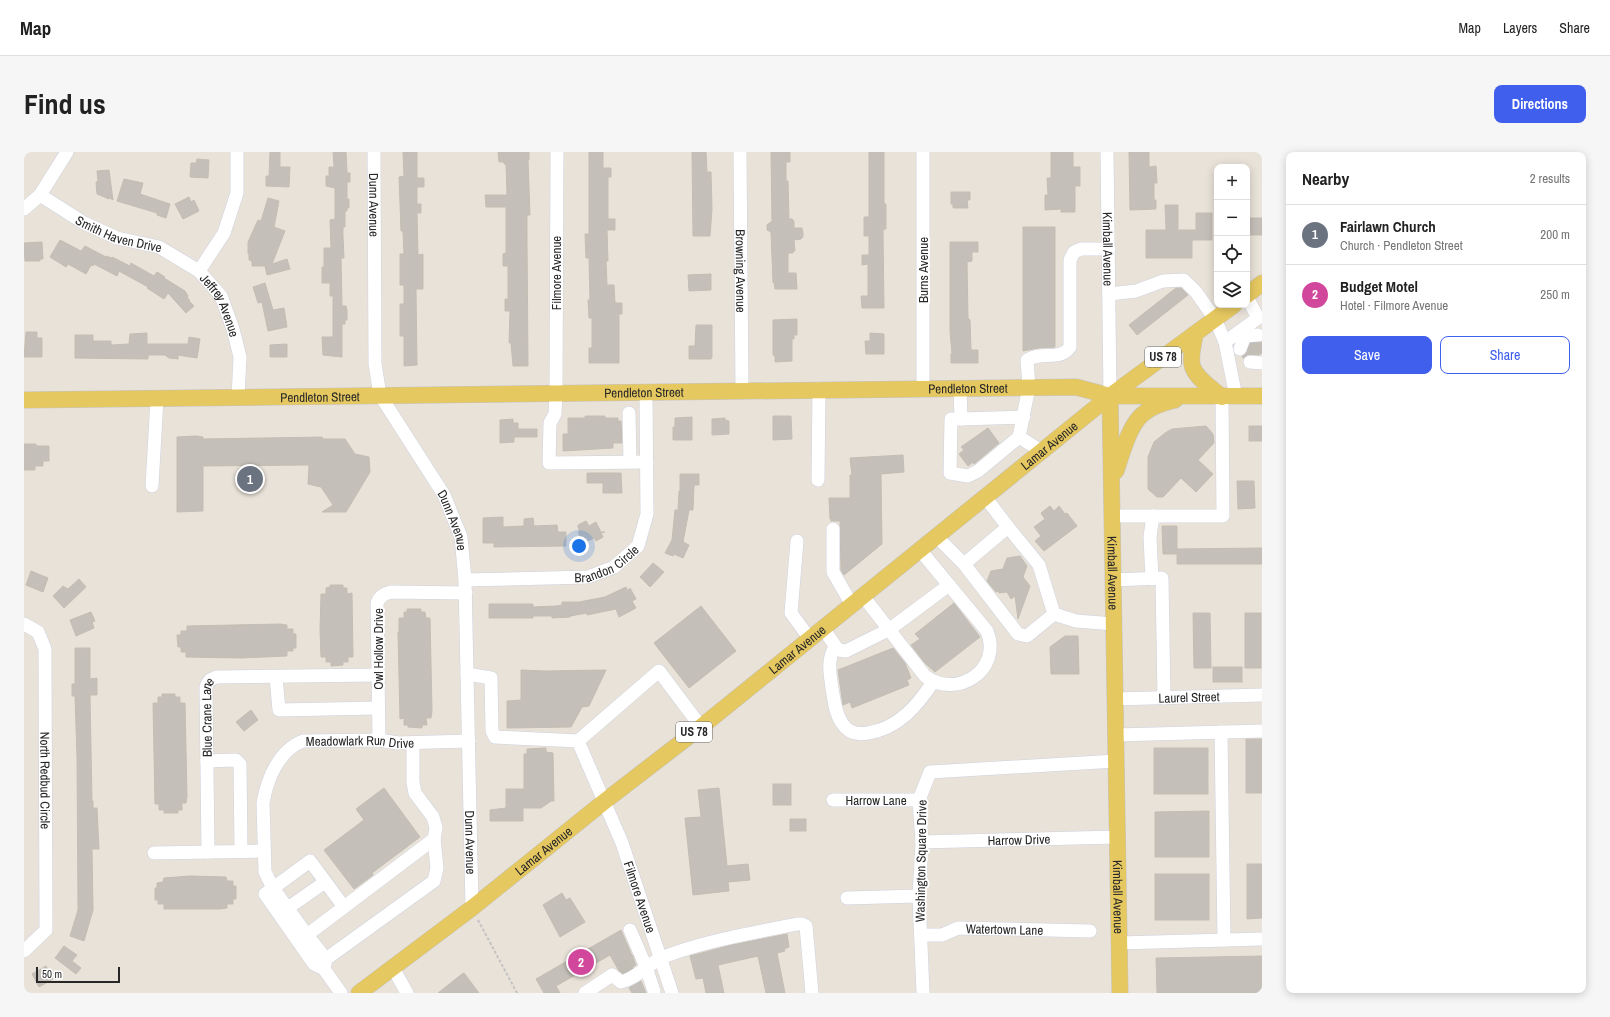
<!DOCTYPE html>
<meta charset="utf-8">
<style>
body{margin:0;font-family:"Archivo Narrow",sans-serif;background:#f6f6f6;color:#222}
.controls{position:absolute;right:12px;top:12px;display:grid;overflow:hidden;border-radius:8px;box-shadow:0 2px 10px #0003}
.controls button{width:36px;height:36px;display:grid;place-items:center;padding:0;border:0;border-bottom:1px solid #e0e0e0;background:#fff;color:#222;font:20px sans-serif}
.scale{position:absolute;left:12px;bottom:10px;width:84px;box-sizing:border-box;padding-left:4px;border:2px solid #272727;border-top:0;font-size:11px;line-height:14px;white-space:nowrap;color:#272727;-webkit-text-stroke:3px #fff;paint-order:stroke}
.you{position:absolute;left:555px;top:394px;width:14px;height:14px;margin:-10px;border:3px solid #fff;border-radius:50%;background:#1a73e8;box-shadow:0 0 0 6px #1a73e833}
.badge{display:grid;place-items:center;width:26px;height:26px;border-radius:50%;background:#415fed;color:#fff;font-size:13px;font-weight:700}
.pin{position:absolute;translate:-50% -50%;border:2px solid #fff;box-shadow:0 1px 4px #0006}
.list{margin:0;padding:0;list-style:none}
h2{display:flex;justify-content:space-between;align-items:center;height:52px;margin:0;padding:0 16px;font-size:17px}
h2 small{font-size:13px;font-weight:400;color:#767676}
.list li{display:grid;grid-template-columns:26px 1fr auto;gap:12px;align-items:center;box-sizing:border-box;height:60px;padding:0 16px;border-top:1px solid #e0e0e0}
.list b{display:block;font-size:15px;white-space:nowrap}
.list p{margin:0;font-size:13px;white-space:nowrap;color:#767676}
.list em{font-size:13px;font-style:normal;color:#767676}
.actions{display:flex;gap:8px;padding:12px 16px}
.actions a{flex:1;padding:9px 0;border:1px solid #415fed;border-radius:8px;text-align:center;font-size:14px;color:#415fed}
.actions .main{background:#415fed;color:#fff}
.icon{flex:none;width:22px;height:22px;fill:none;stroke:currentColor;stroke-width:2;stroke-linecap:round;stroke-linejoin:round}
.map{position:relative;flex:none;width:1238px;height:841px;overflow:hidden;border-radius:8px}
header{display:flex;align-items:center;gap:24px;box-sizing:border-box;height:56px;padding:0 20px;background:#fff;border-bottom:1px solid #e0e0e0}
header strong{font-size:19px}
nav{display:flex;gap:22px;margin-inline-start:auto;font-size:14px}
.intro{display:flex;align-items:center;justify-content:space-between;box-sizing:border-box;height:96px;padding:0 24px}
h1{margin:0;font-size:28px}
.button{padding:10px 18px;border-radius:8px;background:#415fed;color:#fff;font-size:14px;font-weight:700}
main{display:flex;gap:24px;padding:0 24px}
aside{flex:1;background:#fff;border-radius:8px;box-shadow:0 2px 10px #0003}
.map>svg:first-child{display:block}
.building{fill:#c4bfb8;stroke:#c3beb3}
.lines{fill:none;stroke-linecap:round;stroke-linejoin:round}
.minor-tunnel{stroke:#c2bdb5;stroke-width:13;stroke-dasharray:13 6;stroke-linecap:butt}
.minor-casing{stroke:#ced1df;stroke-width:14}
.major-casing{stroke:#c3c3c3;stroke-width:17}
.path{stroke:#c3c3c3;stroke-width:2;stroke-dasharray:3 2;stroke-linecap:butt}
.minor{stroke:#fff;stroke-width:13}
.major{stroke:#e6c860;stroke-width:16}
.labels{text-anchor:middle;dominant-baseline:central;stroke-width:4;stroke-linejoin:round;paint-order:stroke}
.shield{fill:#fff;stroke:#686868;stroke-width:1}
.shield-label{font-size:12px;font-weight:bold;fill:#272727}
.street-label{font-size:13px;fill:#272727;stroke:#fff}
</style>
<header>
<strong>Map</strong>
<nav><a>Map</a><a>Layers</a><a>Share</a></nav>
</header>
<div class="intro"><h1>Find us</h1><a class="button">Directions</a></div>
<main>
<div class="map">
<svg width="1238" height="841" viewBox="0 0 1238 841">
<rect width="100%" height="100%" fill="#e9e2d8"/>
<!-- building -->
<g class="building">
<polygon points="246,0 256,0 256,15 266,15 265,35 242,34 242,24 245,24"/>
<polygon points="309,0 322,0 323,21 326,21 326,30 323,30 323,47 325,47 325,56 323,56 323,59 321,59 321,75 319,75 319,84 320,106 317,106 318,154 322,154 323,158 323,168 321,168 321,172 318,172 318,205 299,203 298,185 309,185 309,144 306,144 306,131 298,131 298,115 300,115 300,96 307,96 306,68 311,67 311,36 302,34 302,24 305,24 305,15 310,15"/>
<polygon points="379,0 393,0 393,26 400,26 400,35 393,35 393,52 397,52 397,61 393,61 394,103 399,102 399,137 392,137 393,213 380,214 380,184 376,184 376,152 380,152 380,133 376,133 376,102 380,102 379,79 377,79 375,25 380,24"/>
<polygon points="474,0 505,0 505,8 504,8 506,63 503,63 503,87 504,214 489,214 487,191 485,191 486,159 481,159 481,147 484,147 484,114 479,114 479,102 482,101 482,55 462,55 461,43 483,43 482,12 480,12 480,10 475,10"/>
<polygon points="565,0 579,0 579,16 587,16 587,25 584,25 584,67 591,67 591,78 583,78 584,109 582,109 583,133 590,133 591,151 598,151 598,162 595,162 595,211 565,211 565,196 568,196 568,166 565,166 564,148 566,148 565,106 562,106 561,82 565,82"/>
<polygon points="668,0 682,0 683,20 687,20 688,57 686,84 669,84"/>
<polygon points="747,0 766,0 766,10 762,10 762,29 764,29 765,67 768,67 770,69 770,76 778,76 779,81 779,85 777,87 770,88 771,99 769,99 769,101 764,101 764,121 772,121 773,137 751,137 750,130 749,131 747,80 743,78 743,73 748,69"/>
<polygon points="845,0 860,0 860,52 862,52 862,77 860,77 859,79 860,156 838,156 837,144 844,144 844,112 838,113 838,103 845,103 845,84 840,84 840,65 845,65"/>
<polygon points="1027,0 1049,0 1049,15 1056,15 1056,34 1051,34 1051,60 1037,60 1037,57 1021,58 1021,43 1024,43 1023,26 1027,26"/>
<polygon points="1105,0 1125,0 1125,15 1132,14 1133,31 1130,31 1130,48 1132,48 1132,57 1106,58"/>
<polygon points="173,7 185,8 184,26 166,25 167,11 172,11"/>
<polygon points="85,18 89,48 86,46 85,47 73,42 72,30 74,29 73,19"/>
<polygon points="100,27 119,31 116,42 146,52 142,66 133,63 133,61 93,49"/>
<polygon points="927,40 946,40 946,48 943,48 944,56 929,56 929,52 927,52"/>
<polygon points="165,45 167,50 170,48 175,59 159,67 151,52"/>
<polygon points="244,46 255,49 250,75 261,79 248,112 263,107 266,117 243,123 241,114 228,114 228,109 225,108 225,102 224,102 224,90 234,68 237,69"/>
<polygon points="1141,53 1154,53 1154,78 1172,78 1172,61 1188,61 1188,88 1168,88 1168,106 1122,106 1122,78 1142,78"/>
<rect x="1223" y="66" width="15" height="17"/>
<polygon points="999,75 1031,75 1031,195 1014,196 999,199"/>
<polygon points="36,88 57,99 61,94 82,105 83,104 87,106 88,105 106,114 107,111 130,124 133,120 141,125 140,126 161,139 164,144 163,145 166,149 165,149 170,154 162,161 144,141 140,147 123,136 124,135 95,119 93,124 70,112 69,114 67,113 62,122 44,112 42,115 26,105"/>
<polygon points="18,90 19,107 16,107 16,109 1,109 0,91"/>
<polygon points="926,90 954,90 954,100 948,100 948,109 943,110 944,166 946,168 947,198 954,198 954,211 927,211 927,202 928,202 926,179"/>
<polygon points="687,122 687,138 665,139 664,123"/>
<polygon points="241,131 249,158 260,156 263,175 244,179 238,150 234,151 229,135"/>
<polygon points="1152,136 1157,136 1164,143 1113,183 1105,173"/>
<polygon points="773,167 773,183 770,183 770,187 768,187 768,209 751,210 751,204 749,203 749,168"/>
<polygon points="672,173 688,173 688,205 687,207 665,207 665,194 671,194"/>
<polygon points="2,180 13,180 13,186 18,186 18,205 0,205"/>
<polygon points="123,181 123,192 164,192 165,185 176,187 173,206 154,203 154,207 145,206 141,203 124,203 124,207 51,206 51,183 69,183 69,189 87,189 87,193 105,192 106,182"/>
<polygon points="846,181 860,182 860,202 842,202 841,189 846,189"/>
<polygon points="1238,190 1238,201 1235,203 1226,202 1219,206 1218,204 1223,200 1227,192"/>
<polygon points="263,192 263,205 246,205 246,193"/>
<polygon points="561,264 581,264 581,266 594,266 594,269 597,269 598,291 589,291 589,296 539,299 539,282 544,282 544,266 561,266"/>
<polygon points="749,264 767,264 768,287 749,288"/>
<polygon points="668,265 668,288 649,288 649,275 651,275 651,266"/>
<polygon points="701,266 701,268 705,269 705,282 688,283 688,267"/>
<polygon points="489,267 489,271 494,271 494,277 513,277 513,285 490,285 490,290 476,291 476,268"/>
<polygon points="1182,274 1189,282 1190,291 1174,308 1189,322 1172,340 1157,326 1139,345 1133,345 1124,337 1124,305 1130,290 1141,281 1148,277"/>
<rect x="1225" y="274" width="13" height="15"/>
<polygon points="964,276 975,291 950,312 949,310 944,314 935,302 940,298 937,295"/>
<polygon points="172,284 179,285 179,287 298,285 299,287 321,287 331,302 345,305 346,320 322,360 298,360 309,353 297,335 284,332 285,313 179,314 179,359 153,360 153,285"/>
<polygon points="0,292 12,292 12,294 25,294 25,309 19,309 19,314 11,314 11,318 0,318"/>
<polygon points="879,303 880,320 857,322 858,392 820,423 817,418 816,369 807,369 807,367 806,367 805,346 826,346 826,323 828,323 826,306"/>
<polygon points="563,321 597,321 598,341 579,341 579,331 563,331"/>
<polygon points="656,322 675,322 675,333 670,333 669,358 665,358 659,390 665,393 659,406 650,402 649,404 641,401 648,388 651,358 654,358 655,339 656,339"/>
<polygon points="1213,329 1230,329 1231,356 1214,357"/>
<polygon points="1026,354 1030,359 1035,354 1041,362 1043,361 1053,374 1020,399 1011,389 1017,384 1010,375 1021,367 1017,361"/>
<polygon points="479,365 479,375 500,374 500,367 509,366 510,374 533,373 534,380 542,380 542,394 470,395 470,391 459,391 459,366"/>
<polygon points="562,369 565,374 572,370 577,380 581,380 577,381 579,385 572,389 570,386 559,391 554,380 556,380 554,375 554,373"/>
<polygon points="1138,374 1153,374 1153,397 1238,396 1238,412 1153,412 1153,402 1139,402"/>
<polygon points="996,404 1003,414 999,425 1006,434 994,467 991,444 987,447 983,440 975,441 975,439 972,440 963,429 967,419 979,417 983,406"/>
<polygon points="629,411 640,420 626,435 616,425"/>
<polygon points="7,419 24,426 19,440 2,433"/>
<polygon points="55,427 62,435 40,456 29,444 39,434 44,437"/>
<polygon points="306,433 319,433 319,436 323,436 323,442 328,441 329,505 324,505 324,510 319,510 319,513 307,514 307,510 302,510 302,505 297,505 296,478 297,442 302,442 302,436 306,435"/>
<polygon points="602,435 604,439 606,436 612,447 608,449 612,456 595,465 592,457 563,463 563,461 546,464 546,465 528,466 528,464 509,464 509,466 465,466 465,452 509,452 509,455 532,454 538,453 538,450 555,450 581,445"/>
<polygon points="930,451 956,485 911,520 901,511 887,493 896,487 891,482"/>
<polygon points="677,454 712,499 665,536 630,491"/>
<polygon points="383,457 397,457 397,460 401,460 402,466 406,466 408,559 407,566 402,566 403,573 398,573 398,576 384,575 384,573 380,573 380,566 376,567 374,480 375,480 375,466 380,466 380,460 383,460"/>
<polygon points="67,460 71,469 68,470 70,476 52,484 46,468"/>
<polygon points="1169,461 1186,461 1187,516 1170,516"/>
<rect x="1221" y="461" width="16" height="55"/>
<polygon points="256,472 263,473 263,477 269,477 269,482 272,482 272,496 269,496 269,499 263,499 263,504 217,506 162,505 162,500 157,500 157,495 154,495 153,483 157,483 157,479 163,479 163,474"/>
<polygon points="1041,484 1054,484 1055,522 1027,522 1026,495"/>
<polygon points="51,496 66,496 66,527 73,526 73,543 66,543 68,649 69,649 69,656 73,656 75,697 68,697 69,758 60,789 46,784 54,758 53,605 51,544 48,544 48,532 51,532"/>
<polygon points="869,496 881,511 887,526 883,528 885,533 828,556 826,550 819,553 814,518"/>
<rect x="1189" y="515" width="29" height="15"/>
<polygon points="497,518 521,519 582,518 565,554 558,555 547,575 483,576 483,549 497,548"/>
<polygon points="138,542 151,542 151,545 156,545 156,551 161,551 163,644 162,651 158,651 158,658 154,658 154,661 140,661 140,658 135,658 135,652 131,652 129,551 134,551 134,545 138,545"/>
<polygon points="227,558 234,568 220,579 212,570"/>
<rect x="1222" y="587" width="16" height="54"/>
<polygon points="522,596 522,600 529,601 530,649 527,649 517,656 499,656 499,669 466,669 466,658 482,656 482,637 500,637 500,602 503,602 503,597"/>
<rect x="1130" y="596" width="54" height="46"/>
<rect x="749" y="632" width="18" height="21"/>
<polygon points="360,636 396,685 348,721 349,723 330,737 300,698 340,668 332,657"/>
<polygon points="695,636 703,714 724,712 726,728 704,730 705,739 669,743 661,666 677,665 674,638"/>
<polygon points="1185,659 1185,705 1131,705 1131,660"/>
<rect x="766" y="667" width="16" height="12"/>
<polygon points="1223,712 1238,712 1238,766 1223,767"/>
<rect x="1131" y="722" width="54" height="46"/>
<polygon points="166,724 202,725 203,729 209,729 209,734 212,734 212,747 209,747 209,752 203,752 203,756 196,757 140,757 140,752 134,752 134,748 131,748 131,736 133,736 133,731 139,730 140,726"/>
<polygon points="538,741 542,748 546,746 561,770 536,785 519,753"/>
<polygon points="597,778 612,813 599,821 595,819 586,803 532,834 536,841 520,841 512,827"/>
<polygon points="763,782 765,795 760,797 761,799 753,801 761,841 742,841 734,804 694,813 700,841 682,841 679,826 672,827 666,804 708,793"/>
<polygon points="40,794 53,803 48,809 57,816 52,822 31,806"/>
<polygon points="1238,804 1238,841 1133,841 1132,806"/>
<polygon points="22,814 29,827 15,835 8,822"/>
<polygon points="440,821 455,841 414,841 438,822"/>
<polygon points="617,829 622,841 608,841 605,836"/>
</g>
<g class="lines">
<!-- minor-tunnel -->
<g class="minor-tunnel">
<polyline points="1225,190 1234,204"/>
<polyline points="596,819 614,807"/>
</g>
<defs>
<g id="minor">
<path id="s1" d="M350 0 351 212 356 243 420 343 437 385 441 428 448 756"/>
<polyline points="533,0 532,242 531,262 526,271 525,311 623,310"/>
<path id="s2" d="M716 0 718 238"/>
<polyline points="899,0 899,236"/>
<path id="s3" d="M1083 0 1086 244"/>
<path id="s4" d="M16 43 60 71 93 86 135 95 175 119 197 144 209 177 216 205 214 246"/>
<polyline points="0,57 16,43 43,0"/>
<polyline points="175,119 200,81 213,41 213,0"/>
<polyline points="1085,142 1112,139 1139,129 1160,128 1172,140 1191,167 1201,190 1234,166 1223,145"/>
<polyline points="1221,184 1234,183"/>
<polyline points="1201,190 1212,245"/>
<polyline points="1216,197 1221,184"/>
<polyline points="1226,210 1238,211"/>
<polyline points="936,236 937,267 1000,265"/>
<polyline points="605,261 606,310"/>
<path d="M937 267H927L926 321 944 324 954 319 995 285 1005 235 1003 208C1017 198 1036 210 1046 195V108L1050 100 1057 97H1085"/>
<polyline points="995,285 1017,299"/>
<polyline points="794,328 795,237"/>
<polyline points="128,334 133,247"/>
<polyline points="1088,364 1199,364 1198,245"/>
<polyline points="809,377 809,420 828,453"/>
<polyline points="912,384 940,412 984,375 961,345"/>
<polyline points="773,389 767,461 786,487"/>
<polyline points="940,412 994,482 1003,484 1030,462 1015,413 984,375"/>
<polyline points="1128,427 1126,385 1129,364"/>
<path id="s5" d="M441 428 564 425 590 415 614 394 623 362 622 240"/>
<polyline points="1089,428 1138,426 1140,546"/>
<path d="M839 444 901 524C932 548 979 518 963 479L896 398"/>
<polyline points="1030,462 1052,469 1090,472"/>
<path id="s6" d="M0 472 14 480 21 497 22 778 0 799"/>
<polyline points="799,476 814,498 822,499 866,477 925,433"/>
<path d="M811 495C803 507 806 522 808 536 810 548 811 561 818 571 824 581 833 583 844 581 875 576 893 554 909 530"/>
<path id="s7" d="M443 522 467 526 468 579 471 585 554 589 598 691 648 841"/>
<polyline points="252,525 255,558 354,556"/>
<path id="s8" d="M1091 547 1238 543"/>
<polyline points="1197,580 1200,788"/>
<polyline points="1092,583 1238,579"/>
<path d="M355 588 353 451C356 444 360 442 367 440L442 441"/>
<polyline points="554,589 635,519 677,575"/>
<polyline points="183,609 212,608 216,612 217,699"/>
<path id="s9" d="M809 648H895"/>
<path id="s10" d="M898 690 1093 685"/>
<path id="s11" d="M184 700 182 535C184 529 186 527 193 525L354 523"/>
<polyline points="130,701 240,699"/>
<polyline points="823,746 895,744"/>
<polyline points="264,756 301,730"/>
<polyline points="606,778 622,815 630,839"/>
<path id="s12" d="M283 783 249 736 241 720 239 651C243 627 255 598 279 589L355 588 374 591 445 589"/>
<path id="s13" d="M897 783H918L934 776 1066 779"/>
<polyline points="1095,791 1238,787"/>
<polyline points="302,807 410,729 413,716 410,687"/>
<polyline points="369,816 383,841"/>
<polyline points="300,817 290,812 241,742 286,709 320,755"/>
<polyline points="317,841 300,817 302,807 283,783 410,687 412,676 409,665 391,641 389,630 389,591"/>
<path d="M561 841 588 823 597 830C614 826 625 810 642 804 684 788 729 781 773 772H778L782 774 788 841"/>
<polyline points="899,841 895,744 898,690 895,648 906,620 1092,609"/>
</g>
<g id="major">
<polyline points="1223,143 1238,131"/>
<path d="M1171 182C1170 192 1165 206 1169 216 1174 228 1189 237 1198 245"/>
<path id="s14" d="M1086 244 1096 841"/>
<path id="s15" d="M0 248C351 245 701 238 1052 235L1086 244H1238"/>
<path d="M1092 319C1098 302 1105 273 1119 262 1128 254 1140 251 1151 248"/>
<path id="s16" d="M335 841 448 756 581 649 677 575 1086 244 1210 153"/>
</g>
</defs>
<!-- minor casing -->
<use href="#minor" class="minor-casing"/>
<!-- major casing -->
<use href="#major" class="major-casing"/>
<!-- path -->
<polyline class="path" points="454,768 493,841"/>
<!-- minor -->
<use href="#minor" class="minor"/>
<!-- major -->
<use href="#major" class="major"/>
</g>
<g class="labels">
<!-- shield labels -->
<g class="shield">
<rect x="1121" y="195" width="36" height="20" rx="3"/>
<rect x="652" y="570" width="36" height="20" rx="3"/>
</g>
<g class="shield-label">
<text x="1139" y="205">US 78</text>
<text x="670" y="580">US 78</text>
</g>
<!-- street labels -->
<g class="street-label">
<text stroke="none"><textPath href="#s1" startOffset="53">Dunn Avenue</textPath></text>
<text stroke="none"><textPath href="#s4" startOffset="89">Smith Haven Drive</textPath></text>
<text stroke="none"><textPath href="#s3" startOffset="97">Kimball Avenue</textPath></text>
<text transform="translate(899 118) rotate(-90)">Burns Avenue</text>
<text stroke="none"><textPath href="#s2" startOffset="119">Browning Avenue</textPath></text>
<text transform="translate(532 121) rotate(-90)">Filmore Avenue</text>
<text stroke="none"><textPath href="#s4" startOffset="219">Jeffrey Avenue</textPath></text>
<text stroke="none"><textPath href="#s15" startOffset="944">Pendleton Street</textPath></text>
<text stroke="none"><textPath href="#s15" startOffset="620">Pendleton Street</textPath></text>
<text stroke="none"><textPath href="#s15" startOffset="296">Pendleton Street</textPath></text>
<text stroke="none"><textPath href="#s16" startOffset="881">Lamar Avenue</textPath></text>
<text stroke="none"><textPath href="#s1" startOffset="389">Dunn Avenue</textPath></text>
<text stroke="none"><textPath href="#s5" startOffset="145">Brandon Circle</textPath></text>
<text stroke="none"><textPath href="#s14" startOffset="177">Kimball Avenue</textPath></text>
<text transform="translate(354 497) rotate(-90)">Owl Hollow Drive</text>
<text stroke="none"><textPath href="#s16" startOffset="557">Lamar Avenue</textPath></text>
<text stroke="none"><textPath href="#s8" startOffset="74">Laurel Street</textPath></text>
<text stroke="none"><textPath href="#s11" startOffset="135">Blue Crane Lane</textPath></text>
<text stroke="none"><textPath href="#s12" startOffset="279">Meadowlark Run Drive</textPath></text>
<text stroke="none"><textPath href="#s6" startOffset="166">North Redbud Circle</textPath></text>
<text stroke="none"><textPath href="#s9" startOffset="43">Harrow Lane</textPath></text>
<text stroke="none"><textPath href="#s10" startOffset="97">Harrow Drive</textPath></text>
<text stroke="none"><textPath href="#s1" startOffset="713">Dunn Avenue</textPath></text>
<text stroke="none"><textPath href="#s16" startOffset="233">Lamar Avenue</textPath></text>
<text transform="translate(897 709) rotate(-89)">Washington Square Drive</text>
<text stroke="none"><textPath href="#s7" startOffset="335">Filmore Avenue</textPath></text>
<text stroke="none"><textPath href="#s14" startOffset="501">Kimball Avenue</textPath></text>
<text stroke="none"><textPath href="#s13" startOffset="85">Watertown Lane</textPath></text>
</g>
</g>
</svg>
<div class="controls">
<button>+</button>
<button>−</button>
<button><svg class="icon" aria-label="locate" viewBox="0 0 24 24"><circle cx="12" cy="12" r="6"/><path d="M12 2v4M12 18v4M2 12h4M18 12h4"/></svg></button>
<button><svg class="icon" aria-label="layers" viewBox="0 0 24 24"><path d="M12 4l9 5-9 5-9-5zM3 14l9 5 9-5"/></svg></button>
</div>
<div class="scale">50 m</div>
<div class="you"></div>
<div class="pin badge" style="left:226px;top:327px;background:#6b7280">1</div>
<div class="pin badge" style="left:557px;top:810px;background:#d1479c">2</div>
</div>
<aside>
<h2>Nearby<small>2 results</small></h2>
<ul class="list">
<li><span class="badge" style="background:#6b7280">1</span><div><b>Fairlawn Church</b><p>Church · Pendleton Street</p></div><em>200 m</em></li>
<li><span class="badge" style="background:#d1479c">2</span><div><b>Budget Motel</b><p>Hotel · Filmore Avenue</p></div><em>250 m</em></li>
</ul>
<div class="actions"><a class="main">Save</a><a>Share</a></div>
</aside>
</main>
